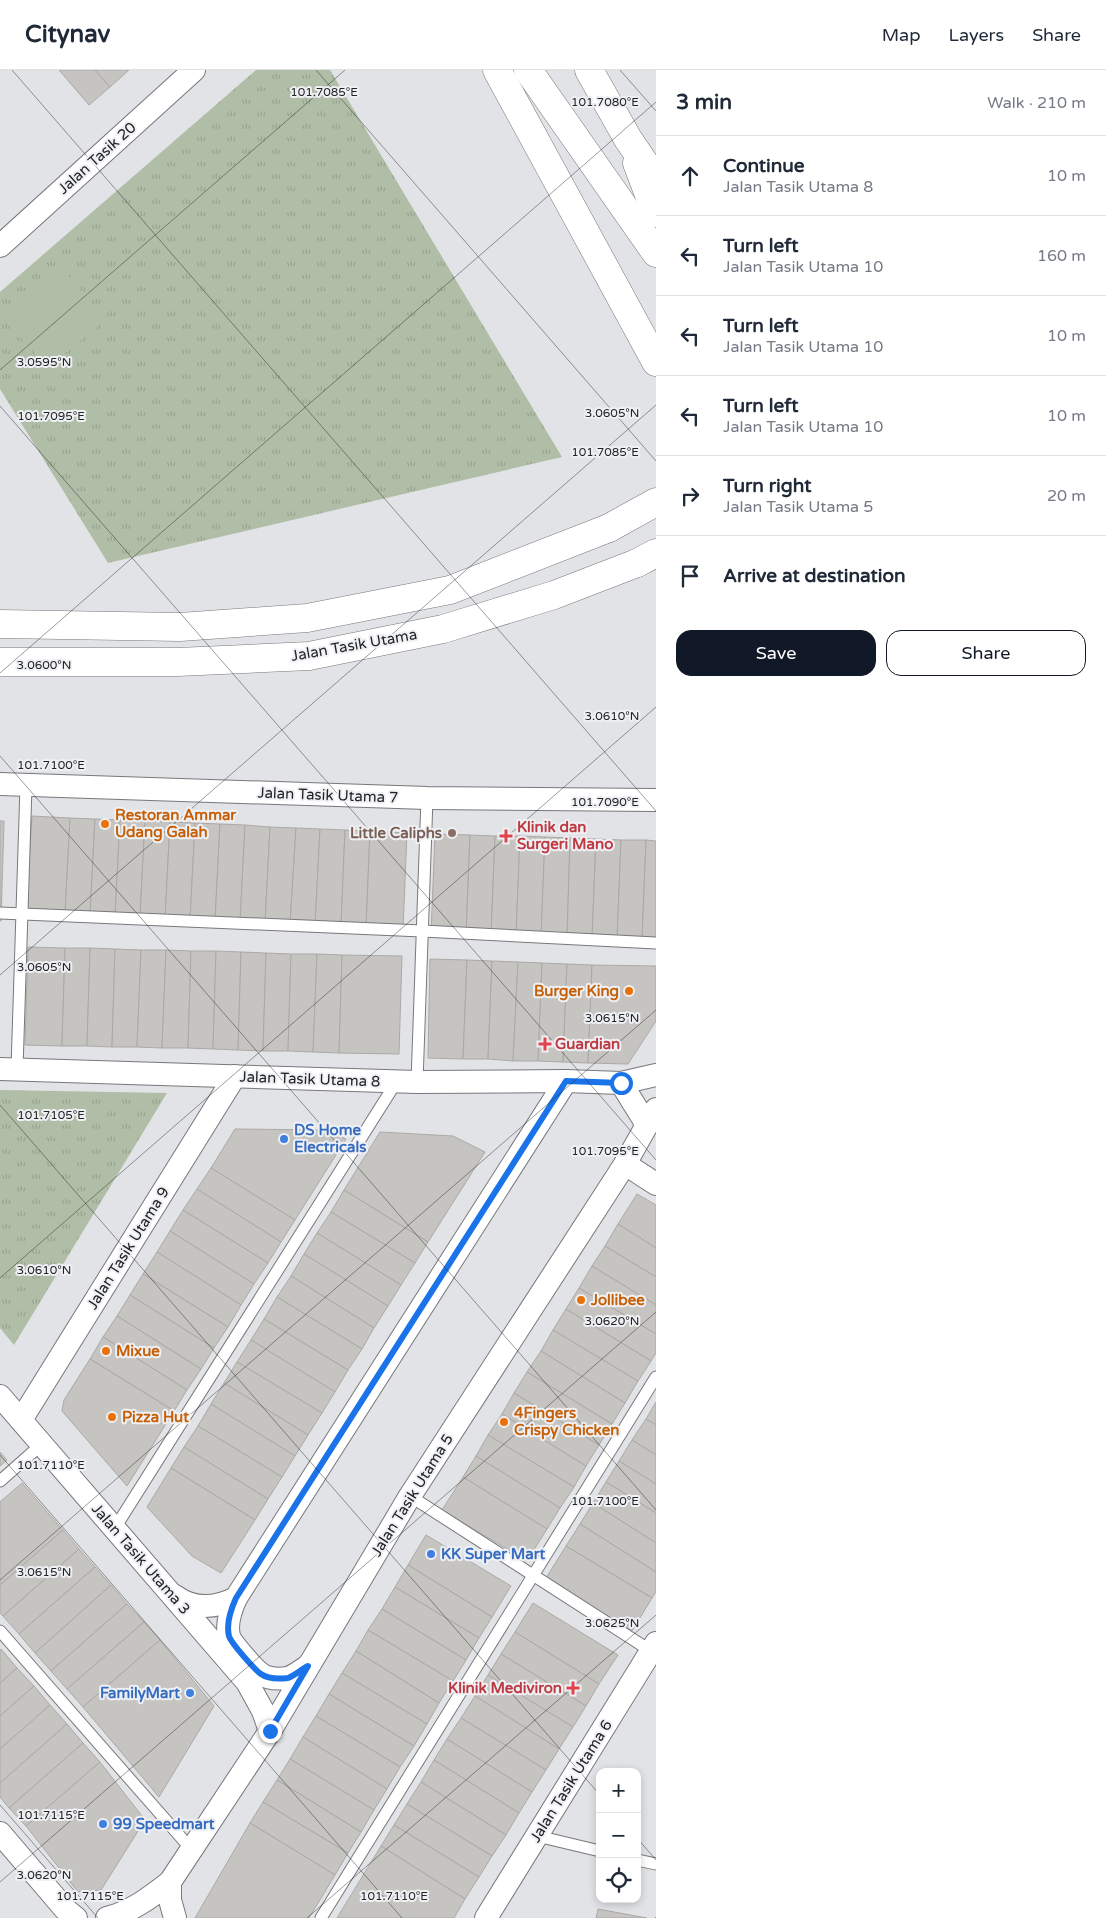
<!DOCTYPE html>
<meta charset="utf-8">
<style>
body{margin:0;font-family:"Varela Round",sans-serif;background:#f2f2f3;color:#1f2937}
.controls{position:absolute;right:15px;bottom:15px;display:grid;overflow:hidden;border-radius:10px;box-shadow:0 2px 8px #0003}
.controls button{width:45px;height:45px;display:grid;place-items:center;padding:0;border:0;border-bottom:1px solid #e0e1e3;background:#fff;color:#1f2937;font:25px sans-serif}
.stop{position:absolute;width:15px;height:15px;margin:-11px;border:4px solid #1a73e8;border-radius:50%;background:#fff}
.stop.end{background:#1a73e8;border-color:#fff;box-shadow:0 1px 5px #0008}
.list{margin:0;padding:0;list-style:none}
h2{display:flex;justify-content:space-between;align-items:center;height:65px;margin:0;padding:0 20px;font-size:21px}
h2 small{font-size:16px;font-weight:400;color:#747a83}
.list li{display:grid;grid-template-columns:32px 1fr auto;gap:15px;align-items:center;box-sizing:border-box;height:80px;padding:0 20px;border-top:1px solid #e0e1e3}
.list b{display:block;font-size:19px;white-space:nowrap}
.list p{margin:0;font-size:16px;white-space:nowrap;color:#747a83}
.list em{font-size:16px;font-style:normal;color:#747a83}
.actions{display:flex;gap:10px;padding:15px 20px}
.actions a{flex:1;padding:11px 0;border:1px solid #111827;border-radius:15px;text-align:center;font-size:18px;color:#111827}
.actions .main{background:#111827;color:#fff}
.icon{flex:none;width:28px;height:28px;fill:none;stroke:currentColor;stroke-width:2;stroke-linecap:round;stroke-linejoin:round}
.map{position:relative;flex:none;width:656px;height:1848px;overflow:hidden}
header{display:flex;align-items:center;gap:30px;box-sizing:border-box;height:70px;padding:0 25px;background:#fff;border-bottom:1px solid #e0e1e3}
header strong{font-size:24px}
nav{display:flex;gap:28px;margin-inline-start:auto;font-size:18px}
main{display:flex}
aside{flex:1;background:#fff}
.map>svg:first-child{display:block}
.grass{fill:url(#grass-tufts)}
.pitch{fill:#b1bea7}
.building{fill:#c6c4c1;stroke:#aba9a6}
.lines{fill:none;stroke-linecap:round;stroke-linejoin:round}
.lane-casing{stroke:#77787b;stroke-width:13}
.street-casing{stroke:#77787b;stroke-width:24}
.secondary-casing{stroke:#77787b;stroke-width:29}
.highway-casing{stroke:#77787b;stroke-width:29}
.lane{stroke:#fff;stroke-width:11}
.street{stroke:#fff;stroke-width:22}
.secondary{stroke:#fff;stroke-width:28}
.highway{stroke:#fff;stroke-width:28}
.route{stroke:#1a73e8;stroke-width:6}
.ticks{fill:none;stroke:#222324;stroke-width:1;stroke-opacity:0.45}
.food-dot{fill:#e8710a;stroke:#eff0f4;stroke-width:2}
.education-dot{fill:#8d6e63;stroke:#eff0f4;stroke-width:2}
.health-dot{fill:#e0444e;stroke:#eff0f4;stroke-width:2}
.shop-dot{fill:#3f7fe0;stroke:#eff0f4;stroke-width:2}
.labels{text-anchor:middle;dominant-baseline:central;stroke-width:4;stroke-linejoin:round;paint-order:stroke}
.street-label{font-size:15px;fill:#222324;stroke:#eff0f4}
.food-label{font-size:15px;font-weight:bold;fill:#c56008;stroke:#eff0f4;text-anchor:start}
.health-label{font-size:15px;font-weight:bold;fill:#be3a42;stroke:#eff0f4;text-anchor:start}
.education-label{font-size:15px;font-weight:bold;fill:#785e54;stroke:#eff0f4;text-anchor:end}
.shop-label{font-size:15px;font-weight:bold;fill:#366cbe;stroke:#eff0f4;text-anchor:start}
.ticks-label{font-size:12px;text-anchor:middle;fill:#222324;stroke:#eff0f4;stroke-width:4;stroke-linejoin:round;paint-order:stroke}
</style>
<header>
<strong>Citynav</strong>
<nav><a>Map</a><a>Layers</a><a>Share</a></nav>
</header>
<main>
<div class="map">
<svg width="656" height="1848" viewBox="0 0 656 1848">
<defs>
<pattern id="grass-tufts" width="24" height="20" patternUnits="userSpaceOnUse" patternTransform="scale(1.25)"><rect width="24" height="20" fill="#b1bea7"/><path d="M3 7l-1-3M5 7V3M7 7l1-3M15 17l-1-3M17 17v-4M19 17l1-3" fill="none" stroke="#98a390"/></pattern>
</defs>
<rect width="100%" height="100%" fill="#e2e3e6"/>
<!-- grass -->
<g class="grass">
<polygon points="256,0 330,0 562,387 108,493 0,319 0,222"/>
<polygon points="0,1020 167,1023 14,1275 0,1258"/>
</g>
<!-- pitch -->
<polygon class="pitch" points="60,196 106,250 48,297 1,247"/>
<!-- building -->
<g class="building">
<polygon points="59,0 95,0 110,17 89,35"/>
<polygon points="95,0 129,0 110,17"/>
<polygon points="32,746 70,748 65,844 26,842"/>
<polygon points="70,748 95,749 90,845 65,844"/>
<polygon points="95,749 120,750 115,846 90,845"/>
<polygon points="120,750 145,751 140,847 115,846"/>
<polygon points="0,751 4,751 1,851 0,851"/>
<polygon points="145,751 170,752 165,849 140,847"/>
<polygon points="170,752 195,753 190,850 165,849"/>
<polygon points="195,753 220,754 215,851 190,850"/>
<polygon points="220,754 245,755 240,852 215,851"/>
<polygon points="245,755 270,757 265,853 240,852"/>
<polygon points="270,757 296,758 290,854 265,853"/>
<polygon points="296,758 320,759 315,855 290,854"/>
<polygon points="320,759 345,760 341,856 315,855"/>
<polygon points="345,760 370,761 366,858 341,856"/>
<polygon points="370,761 407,763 403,859 366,858"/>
<polygon points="435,764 470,765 466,864 431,864"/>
<polygon points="470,765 495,766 491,866 466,864"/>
<polygon points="495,766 520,766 516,866 491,866"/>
<polygon points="520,766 545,767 541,867 516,866"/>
<polygon points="545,767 570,768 567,868 541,867"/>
<polygon points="570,768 596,769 592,868 567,868"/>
<polygon points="596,769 621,770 617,870 592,868"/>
<polygon points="621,770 646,770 642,870 617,870"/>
<polygon points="646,770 656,771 656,870 642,870"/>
<polygon points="28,877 65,878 62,976 25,975"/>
<polygon points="65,878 90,878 87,976 62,976"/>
<polygon points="90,878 115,879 112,977 87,976"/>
<polygon points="115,879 141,880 137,977 112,977"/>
<polygon points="141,880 166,880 162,978 137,977"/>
<polygon points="166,880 191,881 188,978 162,978"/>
<polygon points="191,881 216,881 213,979 188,978"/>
<polygon points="216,881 241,882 238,980 213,979"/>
<polygon points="241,882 266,883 263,981 238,980"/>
<polygon points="266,883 291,884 288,981 263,981"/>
<polygon points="291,884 317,884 313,982 288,981"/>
<polygon points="317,884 342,885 339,983 313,982"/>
<polygon points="342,885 402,886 399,984 339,983"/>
<polygon points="430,889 467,890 463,989 428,988"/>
<polygon points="467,890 492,891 488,989 463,989"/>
<polygon points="492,891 518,892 513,991 488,989"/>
<polygon points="518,892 542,893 538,991 513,991"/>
<polygon points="542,893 567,894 563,992 538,991"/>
<polygon points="567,894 592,895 588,993 563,992"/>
<polygon points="592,895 656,896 656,951 628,994 588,993"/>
<polygon points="235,1059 328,1060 346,1069 295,1150 211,1098"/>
<polygon points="380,1062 453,1066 485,1082 428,1172 344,1120"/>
<polygon points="211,1098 295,1150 281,1172 197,1119"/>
<polygon points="197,1119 281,1172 268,1193 183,1140"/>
<polygon points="344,1120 428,1172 415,1193 331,1142"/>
<polygon points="637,1124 656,1135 656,1178 618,1154"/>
<polygon points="183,1140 268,1193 254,1214 170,1161"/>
<polygon points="331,1142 415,1193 401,1215 317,1163"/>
<polygon points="618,1154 656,1178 656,1207 605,1176"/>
<polygon points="170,1161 254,1214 241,1235 157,1182"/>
<polygon points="317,1163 401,1215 388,1236 304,1184"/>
<polygon points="605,1176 656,1207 656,1235 592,1196"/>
<polygon points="157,1182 241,1235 228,1257 143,1204"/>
<polygon points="304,1184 388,1236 374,1258 291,1206"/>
<polygon points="592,1196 656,1235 656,1264 579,1218"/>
<polygon points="143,1204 228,1257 214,1278 130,1225"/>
<polygon points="291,1206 374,1258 362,1279 277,1227"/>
<polygon points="579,1218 656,1264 656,1283 651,1291 566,1239"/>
<polygon points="130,1225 214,1278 201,1299 117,1246"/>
<polygon points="277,1227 362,1279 348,1300 264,1249"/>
<polygon points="566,1239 651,1291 638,1311 553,1260"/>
<polygon points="117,1246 201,1299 187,1320 103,1267"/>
<polygon points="264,1249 348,1300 335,1322 251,1270"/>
<polygon points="553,1260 638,1311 625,1333 541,1281"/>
<polygon points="103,1267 187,1320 174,1341 90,1289"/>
<polygon points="251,1270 335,1322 322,1343 237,1292"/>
<polygon points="541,1281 625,1333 612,1354 527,1302"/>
<polygon points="90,1289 174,1341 127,1416 62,1341 64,1330"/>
<polygon points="237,1292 322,1343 308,1365 224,1313"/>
<polygon points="527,1302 612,1354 599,1375 514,1323"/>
<polygon points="224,1313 308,1365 295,1386 211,1334"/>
<polygon points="514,1323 599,1375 586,1396 502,1344"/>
<polygon points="656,1332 656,1355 646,1349"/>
<polygon points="211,1334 295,1386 282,1407 198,1356"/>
<polygon points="502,1344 586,1396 574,1417 488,1365"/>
<polygon points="646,1349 656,1355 656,1385 632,1370"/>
<polygon points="198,1356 282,1407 268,1429 184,1377"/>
<polygon points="488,1365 574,1417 560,1438 476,1386"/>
<polygon points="632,1370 656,1385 656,1414 619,1391"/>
<polygon points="184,1377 268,1429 255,1450 171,1398"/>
<polygon points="0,1382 7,1390 0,1396"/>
<polygon points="476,1386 560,1438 547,1459 463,1407"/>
<polygon points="619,1391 656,1414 656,1443 606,1412"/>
<polygon points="171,1398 255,1450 221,1503 192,1486 147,1437"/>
<polygon points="463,1407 547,1459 527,1491 442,1440"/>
<polygon points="606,1412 656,1443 656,1473 593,1433"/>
<polygon points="22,1413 63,1460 0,1515 0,1432"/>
<polygon points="593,1433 656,1473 656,1502 580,1454"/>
<polygon points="580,1454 656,1502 656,1522 652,1528 566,1476"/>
<polygon points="63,1460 79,1479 3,1546 0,1543 0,1515"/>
<polygon points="426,1465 511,1516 492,1547 408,1495"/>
<polygon points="566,1476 652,1528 632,1561 546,1508"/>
<polygon points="79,1479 95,1497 19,1564 3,1546"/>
<polygon points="408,1495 492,1547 479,1568 395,1517"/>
<polygon points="95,1497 111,1515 35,1583 19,1564"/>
<polygon points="111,1515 127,1534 51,1601 35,1583"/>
<polygon points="395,1517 479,1568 466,1590 382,1539"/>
<polygon points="533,1533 618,1585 599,1614 515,1562"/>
<polygon points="127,1534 144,1552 67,1619 51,1601"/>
<polygon points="382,1539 466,1590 453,1611 368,1560"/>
<polygon points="144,1552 160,1570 83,1637 67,1619"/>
<polygon points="368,1560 453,1611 439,1633 356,1581"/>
<polygon points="515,1562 599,1614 586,1636 501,1584"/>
<polygon points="160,1570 214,1636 159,1727 83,1637"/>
<polygon points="1,1579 17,1598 0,1613 0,1580"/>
<polygon points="356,1581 439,1633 427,1654 342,1603"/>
<polygon points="501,1584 586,1636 573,1657 488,1605"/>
<polygon points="17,1598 34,1616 0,1646 0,1613"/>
<polygon points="342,1603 427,1654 414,1676 329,1624"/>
<polygon points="488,1605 573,1657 559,1679 475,1626"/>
<polygon points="34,1616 50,1635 0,1679 0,1646"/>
<polygon points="329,1624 414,1676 400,1697 316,1646"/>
<polygon points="475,1626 559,1679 546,1700 461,1648"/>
<polygon points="50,1635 67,1654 0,1713 0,1679"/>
<polygon points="316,1646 400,1697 387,1719 303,1667"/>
<polygon points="461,1648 546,1700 532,1722 447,1669"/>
<polygon points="67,1654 83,1673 9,1738 0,1727 0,1713"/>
<polygon points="303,1667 387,1719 374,1740 290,1689"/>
<polygon points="447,1669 532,1722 519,1743 434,1690"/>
<polygon points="83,1673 100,1692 26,1756 9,1738"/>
<polygon points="290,1689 374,1740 361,1762 277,1710"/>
<polygon points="434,1690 519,1743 506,1765 421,1712"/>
<polygon points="100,1692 145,1750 101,1820 78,1822 26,1756"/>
<polygon points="277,1710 361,1762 348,1783 263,1732"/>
<polygon points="421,1712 506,1765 492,1786 407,1734"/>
<polygon points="263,1732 348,1783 335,1805 250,1753"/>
<polygon points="407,1734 492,1786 479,1807 394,1755"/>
<polygon points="250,1753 335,1805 309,1848 195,1848"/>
<polygon points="394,1755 479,1807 465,1829 381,1776"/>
<polygon points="381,1776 465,1829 454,1848 337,1848"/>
<polygon points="598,1839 647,1848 596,1848"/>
</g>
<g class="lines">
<defs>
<g id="lane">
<polyline points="0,843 422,861 656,873"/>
<polyline points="17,999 26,716"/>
<polyline points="417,1012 427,728"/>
<polyline points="0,1411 42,1374"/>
<polyline points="410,1426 651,1581"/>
<polyline points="115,1458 397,1011"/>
<polyline points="0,1561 192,1780"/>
<polyline points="537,1766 600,1781"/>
<polyline points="637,1790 656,1794"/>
<polyline points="321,1848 656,1307"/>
</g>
<g id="street">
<polyline points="0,176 194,0"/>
<polyline points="0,714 427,728 656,730"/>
<polyline points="0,999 417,1012 566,1011 621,1013 656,1005"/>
<polyline points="621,1013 647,1055"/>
<polyline points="625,1094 656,1114"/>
<polyline points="0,1326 247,1612 263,1641 270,1661"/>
<polyline points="21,1350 235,1006"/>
<path d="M175 1526C194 1540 216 1538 236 1528"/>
<path d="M308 1596C302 1600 294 1606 288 1608 280 1609 268 1609 261 1604 255 1600 231 1573 229 1566 226 1554 231 1539 236 1528L566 1011"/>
<polyline points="0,1763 65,1839 76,1848"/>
<polyline points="170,1812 170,1830 175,1848"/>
<path d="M107 1848C131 1842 151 1827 170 1812L270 1661 410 1426 625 1094 656 1039"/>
<polyline points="486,1848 656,1573"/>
</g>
<g id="secondary">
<polyline points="0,554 180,557 307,548 450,520 609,458"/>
<polyline points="0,592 178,592 309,586 443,559 554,525 637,493"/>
</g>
<g id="highway">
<polyline points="497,0 656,292"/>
<polyline points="528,0 656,183"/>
<polyline points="589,0 628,69 656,110"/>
<polyline points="637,93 656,143"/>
<polyline points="609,458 656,432"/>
<polyline points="637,493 656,483"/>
</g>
</defs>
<!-- lane casing -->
<use href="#lane" class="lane-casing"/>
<!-- street casing -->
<use href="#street" class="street-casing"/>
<!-- secondary casing -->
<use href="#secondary" class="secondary-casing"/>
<!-- highway casing -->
<use href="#highway" class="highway-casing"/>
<!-- lane -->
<use href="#lane" class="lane"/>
<!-- street -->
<use href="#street" class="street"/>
<!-- secondary -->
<use href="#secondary" class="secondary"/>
<!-- highway -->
<use href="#highway" class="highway"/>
</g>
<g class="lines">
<!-- route -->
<path class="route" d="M270 1661 308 1596C302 1599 294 1606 288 1608 280 1609 268 1609 261 1604 255 1600 231 1573 229 1566 226 1554 231 1539 236 1528L566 1011 621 1013"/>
</g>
<!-- ticks -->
<path class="ticks" d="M12 0 656 741M316 0 656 391M620 0 656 41M0 300 345 0M0 336 656 1090M0 603 656 32M0 686 656 1440M0 905 656 335M0 1035 600 1725M0 1208 656 637M0 1385 402 1848M0 1510 656 940M0 1735 98 1848M637 1768 656 1790M0 1812 656 1242M307 1848 656 1545M655 1848 656 1847"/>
<!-- markers -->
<g class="food-dot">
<circle cx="105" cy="754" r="5"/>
<circle cx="629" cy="921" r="5"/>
<circle cx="581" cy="1230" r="5"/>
<circle cx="106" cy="1281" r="5"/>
<circle cx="112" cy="1347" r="5"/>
<circle cx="504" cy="1352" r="5"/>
</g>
<circle class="education-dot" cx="452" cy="763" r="5"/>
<g class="health-dot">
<path d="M503.5 758.5h5v5h5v5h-5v5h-5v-5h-5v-5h5z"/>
<path d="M542.5 966.5h5v5h5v5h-5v5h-5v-5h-5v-5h5z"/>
<path d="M570.5 1610.5h5v5h5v5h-5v5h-5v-5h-5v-5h5z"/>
</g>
<g class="shop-dot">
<circle cx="284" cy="1069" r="5"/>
<circle cx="431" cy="1484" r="5"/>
<circle cx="190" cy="1623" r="5"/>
<circle cx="103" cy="1754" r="5"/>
</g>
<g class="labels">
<!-- street labels -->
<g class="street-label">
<text transform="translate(97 88) rotate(-42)">Jalan Tasik 20</text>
<text transform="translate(354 575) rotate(-10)">Jalan Tasik Utama</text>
<text transform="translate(328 725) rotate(2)">Jalan Tasik Utama 7</text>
<text transform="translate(310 1009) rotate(2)">Jalan Tasik Utama 8</text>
<text transform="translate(128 1178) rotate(-58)">Jalan Tasik Utama 9</text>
<text transform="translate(412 1425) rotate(-58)">Jalan Tasik Utama 5</text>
<text transform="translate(141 1489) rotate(49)">Jalan Tasik Utama 3</text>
<text transform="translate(571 1711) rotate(-58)">Jalan Tasik Utama 6</text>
</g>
<!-- food labels -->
<g class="food-label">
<text x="115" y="745">Restoran Ammar<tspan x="115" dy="17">Udang Galah</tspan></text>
<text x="619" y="921" text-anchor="end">Burger King</text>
<text x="591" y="1230">Jollibee</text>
<text x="116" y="1281">Mixue</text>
<text x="514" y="1343">4Fingers<tspan x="514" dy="17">Crispy Chicken</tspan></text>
<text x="122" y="1347">Pizza Hut</text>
</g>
<!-- health labels -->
<g class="health-label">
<text x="517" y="757">Klinik dan<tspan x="517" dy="17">Surgeri Mano</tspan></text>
<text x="555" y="974">Guardian</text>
<text x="562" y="1618" text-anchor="end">Klinik Mediviron</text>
</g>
<!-- education labels -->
<g class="education-label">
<text x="442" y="763">Little Caliphs</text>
</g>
<!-- shop labels -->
<g class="shop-label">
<text x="294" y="1060">DS Home<tspan x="294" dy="17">Electricals</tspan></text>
<text x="441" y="1484">KK Super Mart</text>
<text x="180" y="1623" text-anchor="end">FamilyMart</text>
<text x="113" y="1754">99 Speedmart</text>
</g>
</g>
<g class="ticks-label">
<text x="324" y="26">101.7085°E</text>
<text x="605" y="36">101.7080°E</text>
<text x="44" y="296">3.0595°N</text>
<text x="612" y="347">3.0605°N</text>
<text x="51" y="350">101.7095°E</text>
<text x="605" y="386">101.7085°E</text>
<text x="44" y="599">3.0600°N</text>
<text x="612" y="650">3.0610°N</text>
<text x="51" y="699">101.7100°E</text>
<text x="605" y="736">101.7090°E</text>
<text x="44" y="901">3.0605°N</text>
<text x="612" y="952">3.0615°N</text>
<text x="51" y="1049">101.7105°E</text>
<text x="605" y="1085">101.7095°E</text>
<text x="44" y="1204">3.0610°N</text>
<text x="612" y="1255">3.0620°N</text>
<text x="51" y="1399">101.7110°E</text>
<text x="605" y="1435">101.7100°E</text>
<text x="44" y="1506">3.0615°N</text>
<text x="612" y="1557">3.0625°N</text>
<text x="51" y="1749">101.7115°E</text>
<text x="44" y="1809">3.0620°N</text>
<text x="90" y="1830">101.7115°E</text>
<text x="394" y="1830">101.7110°E</text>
</g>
</svg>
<div class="controls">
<button>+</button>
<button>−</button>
<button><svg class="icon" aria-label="locate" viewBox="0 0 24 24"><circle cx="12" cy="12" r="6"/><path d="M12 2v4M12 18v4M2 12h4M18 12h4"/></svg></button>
</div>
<div class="stop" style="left:621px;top:1013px"></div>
<div class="stop end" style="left:270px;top:1661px"></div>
</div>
<aside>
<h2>3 min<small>Walk · 210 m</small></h2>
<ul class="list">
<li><svg class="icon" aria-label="ahead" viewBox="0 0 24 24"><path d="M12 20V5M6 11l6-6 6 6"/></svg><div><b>Continue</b><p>Jalan Tasik Utama 8</p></div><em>10 m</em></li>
<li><svg class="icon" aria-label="left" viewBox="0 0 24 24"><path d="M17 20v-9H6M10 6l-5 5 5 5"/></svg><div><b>Turn left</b><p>Jalan Tasik Utama 10</p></div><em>160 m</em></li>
<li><svg class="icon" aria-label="left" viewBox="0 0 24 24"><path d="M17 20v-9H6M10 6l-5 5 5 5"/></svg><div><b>Turn left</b><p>Jalan Tasik Utama 10</p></div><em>10 m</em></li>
<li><svg class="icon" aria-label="left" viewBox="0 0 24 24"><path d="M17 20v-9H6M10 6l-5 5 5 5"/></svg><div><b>Turn left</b><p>Jalan Tasik Utama 10</p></div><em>10 m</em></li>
<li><svg class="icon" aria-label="right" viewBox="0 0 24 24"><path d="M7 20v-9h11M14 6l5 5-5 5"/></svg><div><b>Turn right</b><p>Jalan Tasik Utama 5</p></div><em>20 m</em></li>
<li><svg class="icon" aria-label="arrive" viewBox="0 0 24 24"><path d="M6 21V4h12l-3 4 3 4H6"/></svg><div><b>Arrive at destination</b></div></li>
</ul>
<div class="actions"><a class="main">Save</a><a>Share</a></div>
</aside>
</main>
